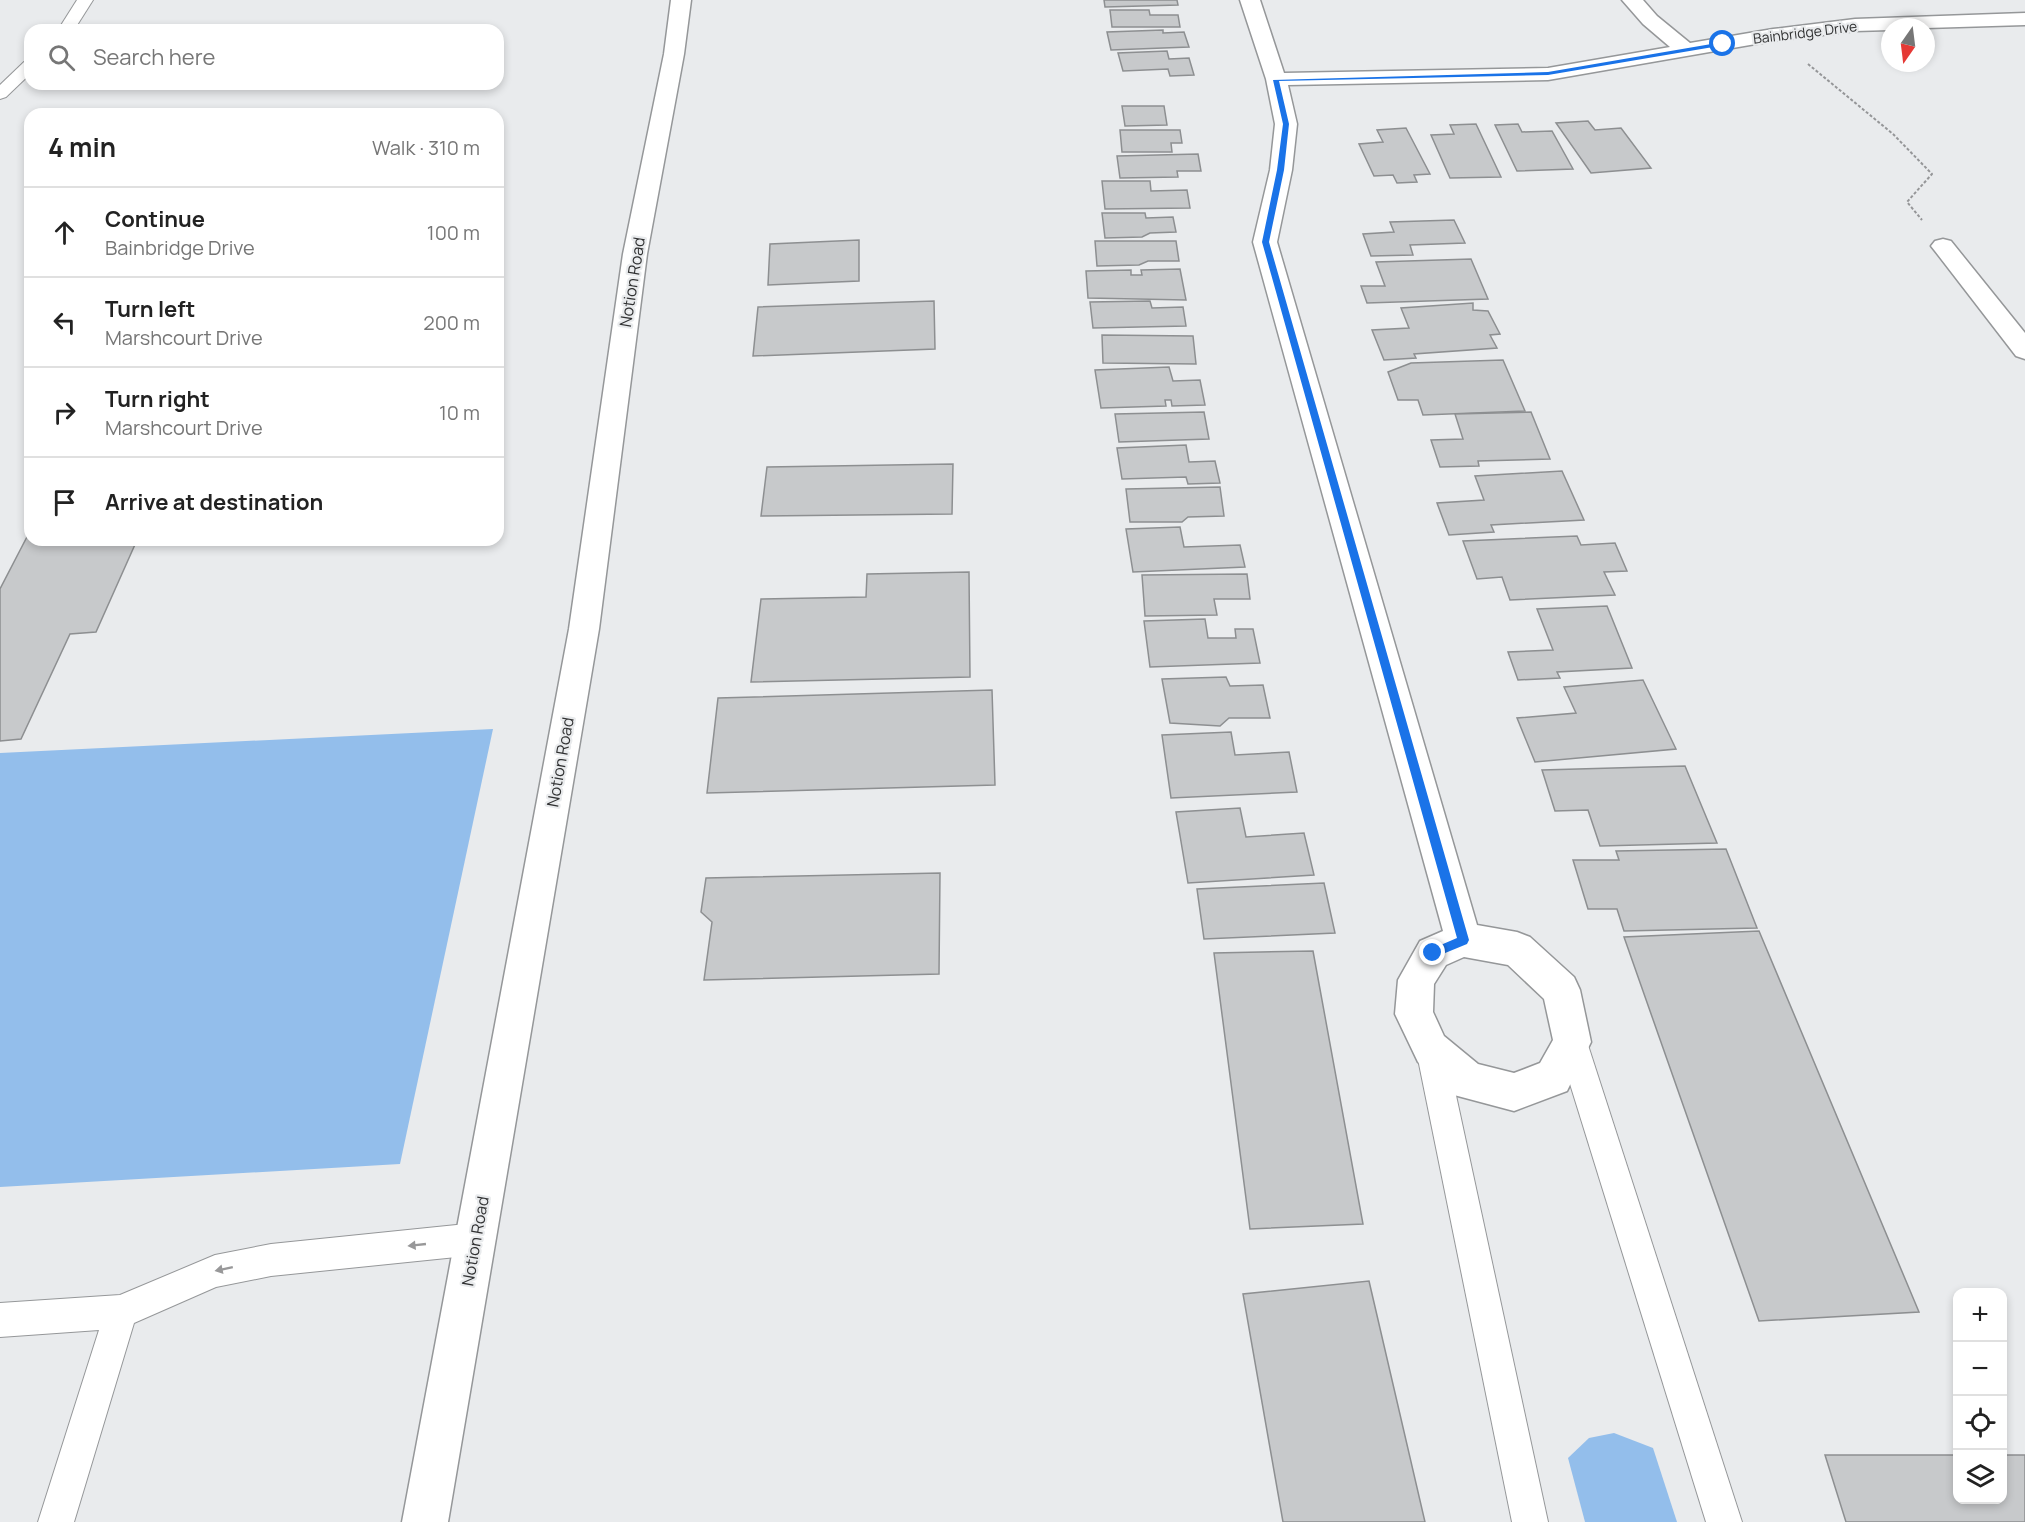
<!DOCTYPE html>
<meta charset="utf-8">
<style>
body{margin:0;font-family:Manrope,sans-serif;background:#f2f2f2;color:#222}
.controls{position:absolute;right:18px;bottom:18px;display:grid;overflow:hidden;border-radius:12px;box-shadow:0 3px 9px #0003}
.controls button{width:54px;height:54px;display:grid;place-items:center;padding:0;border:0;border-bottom:2px solid #e0e0e0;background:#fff;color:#222;font:30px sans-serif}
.compass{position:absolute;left:1881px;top:18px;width:54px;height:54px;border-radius:50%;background:#fff;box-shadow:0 3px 9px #0003;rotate:194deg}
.stop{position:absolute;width:18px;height:18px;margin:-14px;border:4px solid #1a73e8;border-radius:50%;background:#fff}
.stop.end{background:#1a73e8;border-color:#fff;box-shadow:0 2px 6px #0008}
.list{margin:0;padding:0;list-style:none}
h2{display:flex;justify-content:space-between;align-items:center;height:78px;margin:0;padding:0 24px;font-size:26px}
h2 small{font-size:20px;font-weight:400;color:#767676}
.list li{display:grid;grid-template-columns:39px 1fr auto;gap:18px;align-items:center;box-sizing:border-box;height:90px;padding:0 24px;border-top:2px solid #e0e0e0}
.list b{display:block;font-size:22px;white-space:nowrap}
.list p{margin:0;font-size:20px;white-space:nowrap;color:#767676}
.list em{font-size:20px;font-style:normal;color:#767676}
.icon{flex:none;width:33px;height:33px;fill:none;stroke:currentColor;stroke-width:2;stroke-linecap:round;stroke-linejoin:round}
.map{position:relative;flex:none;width:2025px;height:1522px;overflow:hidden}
.search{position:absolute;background:#fff;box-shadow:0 3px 9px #0003;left:24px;top:24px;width:480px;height:66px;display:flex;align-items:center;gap:15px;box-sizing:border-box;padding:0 21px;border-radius:18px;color:#767676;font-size:22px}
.panel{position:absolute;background:#fff;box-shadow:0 3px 9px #0003;left:24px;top:108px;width:480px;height:438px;border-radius:18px}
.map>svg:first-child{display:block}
.green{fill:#93beeb}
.building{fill:#c7c9cb;stroke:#8d8f91;stroke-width:1.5}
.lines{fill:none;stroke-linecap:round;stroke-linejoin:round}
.service-casing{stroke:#959799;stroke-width:2}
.minor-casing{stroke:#959799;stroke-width:3}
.path{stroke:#959698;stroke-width:2;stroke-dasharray:3 2;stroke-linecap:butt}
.service{fill:#fff;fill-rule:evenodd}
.minor{fill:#fff;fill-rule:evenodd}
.oneway{fill:#989899}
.route{fill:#1a73e8}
.labels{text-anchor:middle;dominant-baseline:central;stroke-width:4.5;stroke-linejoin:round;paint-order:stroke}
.far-street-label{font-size:14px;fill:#313233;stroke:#e9ebed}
.street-label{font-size:16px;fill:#313233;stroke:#e9ebed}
</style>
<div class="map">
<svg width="2025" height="1522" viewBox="0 0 2025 1522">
<rect width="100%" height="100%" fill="#e9ebed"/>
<!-- green -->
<g class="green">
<polygon points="493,729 400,1164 0,1187 0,753"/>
<polygon points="1614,1433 1653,1448 1677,1522 1585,1522 1568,1458 1589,1438"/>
</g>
<!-- building -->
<g class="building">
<polygon points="1104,0 1177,0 1178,5 1105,7"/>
<polygon points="1110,10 1149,10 1150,15 1178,15 1180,27 1112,27"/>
<polygon points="1163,30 1163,33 1184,32 1189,47 1111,50 1107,32"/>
<polygon points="1167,51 1169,59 1189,58 1194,75 1170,76 1168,69 1123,71 1118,53"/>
<polygon points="1122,106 1164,106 1167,125 1125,126"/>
<polygon points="1588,121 1595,130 1621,128 1651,168 1591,173 1556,123"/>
<polygon points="1476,124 1501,177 1450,178 1431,135 1454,134 1450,125"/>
<polygon points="1518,124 1522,132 1552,131 1573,169 1517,171 1495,125"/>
<polygon points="1406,128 1430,174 1414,175 1417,182 1397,183 1393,175 1374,176 1359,144 1383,142 1377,130"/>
<polygon points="1120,130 1180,130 1182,143 1171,143 1172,152 1122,152"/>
<polygon points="1198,154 1201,171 1177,171 1178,177 1120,178 1117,156"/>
<polygon points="1102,181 1150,181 1151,191 1187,190 1190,208 1105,209"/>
<polygon points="1102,213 1145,213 1146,218 1173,217 1176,232 1150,233 1142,237 1105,238"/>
<polygon points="1454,220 1465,243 1410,245 1413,255 1371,256 1363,234 1394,232 1390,222"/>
<polygon points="859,240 859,281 768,285 770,244"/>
<polygon points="1095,241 1176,241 1179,261 1148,261 1139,265 1097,266"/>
<polygon points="1471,259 1488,299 1367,303 1361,286 1385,286 1376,262"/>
<polygon points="1180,269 1186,300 1088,298 1086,271 1131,270 1131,275 1142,275 1141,270"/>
<polygon points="934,301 935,349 753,356 758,307"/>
<polygon points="1150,301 1152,308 1183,307 1186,326 1093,328 1090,302"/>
<polygon points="1473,303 1473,310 1488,311 1500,334 1490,335 1497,348 1414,354 1416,358 1384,360 1372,330 1409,328 1401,308"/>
<polygon points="1102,335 1193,336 1196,364 1103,363"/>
<polygon points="1503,360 1525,411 1423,415 1418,400 1398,400 1388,372 1411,363"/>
<polygon points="1169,367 1173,381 1200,380 1205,405 1172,406 1171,400 1165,400 1166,406 1101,408 1095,370"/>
<polygon points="1204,412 1209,439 1119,442 1115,414"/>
<polygon points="1531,412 1550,459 1478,461 1479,466 1440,467 1431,440 1463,439 1455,414"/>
<polygon points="1186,445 1189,462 1215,461 1220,483 1188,484 1186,477 1122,479 1117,448"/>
<polygon points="953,464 952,514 761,516 767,467"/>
<polygon points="1562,471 1584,520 1491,525 1494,532 1449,535 1437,503 1484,500 1475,476"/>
<polygon points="1220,487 1224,516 1188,517 1182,522 1130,522 1126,489"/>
<polygon points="1180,527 1184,547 1240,545 1245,567 1133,572 1126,529"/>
<polygon points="30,531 30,540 137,540 96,632 70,634 21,739 0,741 0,589"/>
<polygon points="1577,536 1581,545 1615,543 1627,571 1604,572 1615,595 1510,600 1502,577 1477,579 1463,541"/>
<polygon points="969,572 970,677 751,682 761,599 866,597 867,574"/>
<polygon points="1247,574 1250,599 1214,599 1217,615 1145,616 1142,575"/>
<polygon points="1607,606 1632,668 1557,672 1560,678 1518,680 1508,652 1553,650 1537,609"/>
<polygon points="1205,619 1208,638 1236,638 1235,629 1253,629 1260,663 1150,667 1144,621"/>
<polygon points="1226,677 1230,686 1263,685 1270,718 1229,718 1220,726 1170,723 1162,679"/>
<polygon points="1643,680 1676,749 1535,762 1517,718 1576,713 1564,687"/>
<polygon points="992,690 995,785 707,793 718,698"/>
<polygon points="1231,732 1235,755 1289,752 1297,792 1171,798 1162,735"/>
<polygon points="1685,766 1717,843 1600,846 1588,810 1555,811 1542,770"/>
<polygon points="1240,808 1246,837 1304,833 1314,875 1188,883 1176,812"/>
<polygon points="1726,849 1757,928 1624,931 1617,909 1588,909 1573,860 1619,860 1616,851"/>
<polygon points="940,873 939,974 704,980 712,922 701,912 706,878"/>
<polygon points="1324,883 1335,933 1204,939 1197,889"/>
<polygon points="1759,931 1919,1312 1759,1321 1624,937"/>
<polygon points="1313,951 1363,1224 1250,1229 1214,953"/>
<polygon points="1369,1281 1425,1522 1283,1522 1243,1294"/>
<polygon points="1825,1455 1958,1455 1958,1500 2002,1500 2002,1455 2025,1455 2025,1522 1846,1522"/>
</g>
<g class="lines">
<defs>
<g id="service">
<polygon points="77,0 93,0 74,30 58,30"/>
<polygon points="30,60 30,74 6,97 0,99 0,85 24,62"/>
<polygon points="1572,1027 1582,1032 1587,1042 1742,1522 1706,1522 1557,1042 1562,1032"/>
<polygon points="1431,1034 1441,1039 1446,1049 1548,1522 1512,1522 1416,1049 1421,1039"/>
<polygon points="476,1223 487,1228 492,1239 487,1250 476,1255 271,1276 216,1287 134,1323 74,1522 38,1522 99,1330 0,1337 0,1303 120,1295 215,1255 271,1244"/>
</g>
<g id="minor">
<polygon points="671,0 691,0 684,54 647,254 599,629 448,1522 402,1522 569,629 623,254 664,54"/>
<path d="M1240 0H1260L1284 73 1548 68 1670 47 1643 24 1622 0H1643L1657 16 1690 43 1773 29 1855 19 2025 13V25L1926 28 1890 27V30L1855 31 1773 41 1548 80 1288 85 1297 124 1292 170 1277 242 1477 925 1517 932 1530 937 1574 977 1580 990 1591 1042 1567 1091 1514 1111 1454 1095 1418 1062 1395 1014 1398 980 1420 941 1443 931 1253 242 1270 170 1275 124 1266 79ZM1464 957 1508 965 1544 999 1553 1040 1540 1063 1514 1073 1478 1064 1444 1036 1433 1012 1434 984 1446 965Z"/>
<polygon points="1943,239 1951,241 2025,333 2025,359 2016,356 1935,251 1931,246 1935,241"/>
</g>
</defs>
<!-- service casing -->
<use href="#service" class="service-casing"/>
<!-- minor casing -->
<use href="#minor" class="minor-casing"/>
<!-- path -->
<polyline class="path" points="1808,64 1893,134 1932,174 1907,202 1922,220"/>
<!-- service -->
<use href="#service" class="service"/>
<!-- minor -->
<use href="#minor" class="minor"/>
</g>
<!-- one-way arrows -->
<defs><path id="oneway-solid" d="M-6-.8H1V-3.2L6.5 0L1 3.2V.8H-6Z" transform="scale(1.5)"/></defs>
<g class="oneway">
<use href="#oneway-solid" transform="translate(417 1245) rotate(174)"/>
<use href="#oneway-solid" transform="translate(224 1269) rotate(168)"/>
</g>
<!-- route -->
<polygon class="route" points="1723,42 1725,45 1548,75 1279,81 1289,124 1284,170 1269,242 1469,940 1467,944 1433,958 1428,953 1429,950 1457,938 1262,242 1277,170 1283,124 1273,80 1548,72"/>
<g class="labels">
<!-- far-street labels -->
<g class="far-street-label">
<text transform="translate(1805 32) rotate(-7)">Bainbridge Drive</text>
</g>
<!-- street labels -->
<g class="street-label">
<text transform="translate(632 282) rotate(-81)">Notion Road</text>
<text transform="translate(560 762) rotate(-80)">Notion Road</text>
<text transform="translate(475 1241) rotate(-80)">Notion Road</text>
</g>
</g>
</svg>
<div class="controls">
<button>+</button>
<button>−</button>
<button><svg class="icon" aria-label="locate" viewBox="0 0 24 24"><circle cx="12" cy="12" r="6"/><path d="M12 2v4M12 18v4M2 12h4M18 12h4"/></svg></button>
<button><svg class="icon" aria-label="layers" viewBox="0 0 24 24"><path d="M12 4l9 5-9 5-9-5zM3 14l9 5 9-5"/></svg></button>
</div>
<svg class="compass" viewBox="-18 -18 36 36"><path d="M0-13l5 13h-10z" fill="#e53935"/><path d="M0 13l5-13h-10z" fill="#767676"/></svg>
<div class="stop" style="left:1723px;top:44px"></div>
<div class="stop end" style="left:1433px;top:953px"></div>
<div class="search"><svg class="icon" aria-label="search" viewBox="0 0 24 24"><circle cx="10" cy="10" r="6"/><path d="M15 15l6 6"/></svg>Search here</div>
<section class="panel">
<h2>4 min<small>Walk · 310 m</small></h2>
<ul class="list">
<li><svg class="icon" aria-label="ahead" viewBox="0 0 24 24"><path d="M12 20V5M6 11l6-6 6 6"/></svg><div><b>Continue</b><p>Bainbridge Drive</p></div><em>100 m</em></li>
<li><svg class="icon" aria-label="left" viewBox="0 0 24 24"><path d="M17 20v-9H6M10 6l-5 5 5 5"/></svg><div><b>Turn left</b><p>Marshcourt Drive</p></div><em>200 m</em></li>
<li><svg class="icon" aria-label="right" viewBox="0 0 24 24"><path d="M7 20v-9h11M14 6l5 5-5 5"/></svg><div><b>Turn right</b><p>Marshcourt Drive</p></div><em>10 m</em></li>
<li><svg class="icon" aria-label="arrive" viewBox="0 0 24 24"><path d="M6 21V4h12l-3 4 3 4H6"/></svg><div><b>Arrive at destination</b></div></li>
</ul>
</section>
</div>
